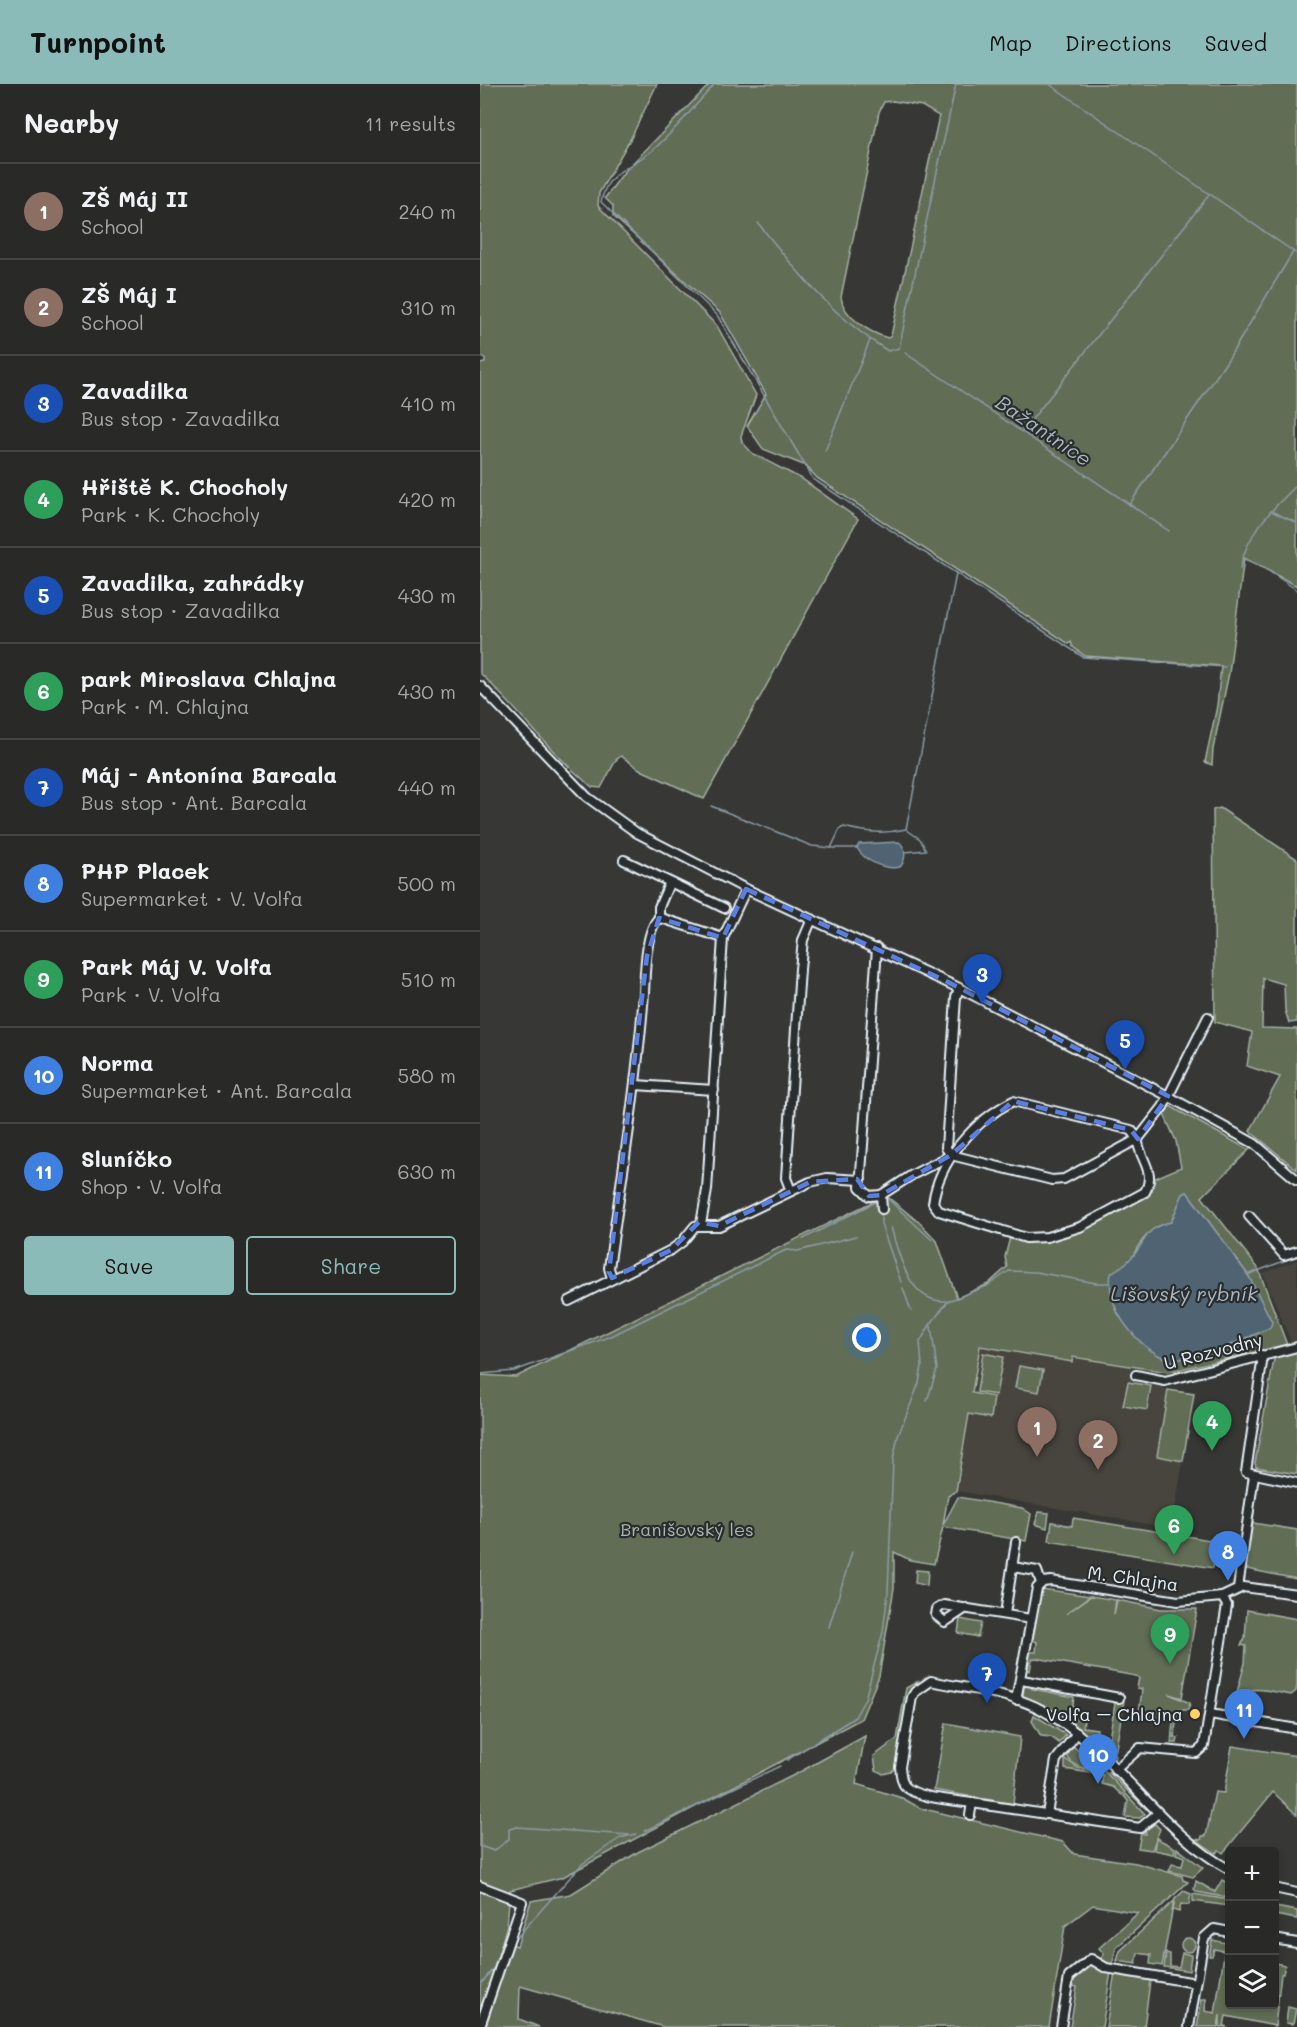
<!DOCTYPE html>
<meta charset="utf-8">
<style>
body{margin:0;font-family:Mali,sans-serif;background:#313230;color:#f1f3f6}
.controls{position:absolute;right:18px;bottom:18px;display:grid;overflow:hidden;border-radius:6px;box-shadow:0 3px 9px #0003}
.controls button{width:54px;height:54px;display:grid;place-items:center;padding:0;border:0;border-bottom:2px solid #454645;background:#292a28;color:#f1f3f6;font:30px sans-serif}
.you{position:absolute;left:387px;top:1254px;width:21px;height:21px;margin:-15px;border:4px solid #fff;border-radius:50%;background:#1a73e8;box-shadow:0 0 0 9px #1a73e833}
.badge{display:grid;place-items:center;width:39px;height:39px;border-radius:50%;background:#8bbbb9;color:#fff;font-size:20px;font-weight:700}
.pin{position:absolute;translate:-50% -50px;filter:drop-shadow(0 2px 3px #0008)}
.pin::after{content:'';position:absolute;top:32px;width:21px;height:18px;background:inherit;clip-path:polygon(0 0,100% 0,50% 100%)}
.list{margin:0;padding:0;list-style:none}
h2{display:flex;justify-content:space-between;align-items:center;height:78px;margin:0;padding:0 24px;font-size:26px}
h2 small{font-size:20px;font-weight:400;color:#a5a7a8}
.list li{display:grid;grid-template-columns:39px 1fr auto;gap:18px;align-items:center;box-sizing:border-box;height:96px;padding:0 24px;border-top:2px solid #454645}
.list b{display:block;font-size:22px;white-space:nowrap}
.list p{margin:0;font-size:20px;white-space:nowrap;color:#a5a7a8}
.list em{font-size:20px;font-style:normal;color:#a5a7a8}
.actions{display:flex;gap:12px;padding:18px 24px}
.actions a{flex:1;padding:14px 0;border:2px solid #8bbbb9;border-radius:6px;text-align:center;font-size:21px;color:#8bbbb9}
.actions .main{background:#8bbbb9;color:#111}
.icon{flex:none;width:33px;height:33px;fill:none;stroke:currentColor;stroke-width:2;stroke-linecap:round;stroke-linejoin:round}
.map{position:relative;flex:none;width:817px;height:1943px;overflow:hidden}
header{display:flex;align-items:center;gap:36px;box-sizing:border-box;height:84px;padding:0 30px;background:#8bbbb9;color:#111}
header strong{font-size:28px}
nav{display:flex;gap:33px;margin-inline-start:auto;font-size:21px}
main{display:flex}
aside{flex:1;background:#292a28}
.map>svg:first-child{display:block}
.built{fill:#46453e}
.green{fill:#626d54;stroke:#a5afa6;stroke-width:1.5;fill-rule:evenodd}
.water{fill:#4f6372;stroke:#8c9ca8;stroke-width:1.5}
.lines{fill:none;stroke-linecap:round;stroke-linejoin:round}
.stream{stroke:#8c9ca8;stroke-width:1.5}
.minor-casing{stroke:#e8f1f8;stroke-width:12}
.minor{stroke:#2a2d2e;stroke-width:8}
.marked{fill:none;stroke:#5a7fe2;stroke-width:4.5;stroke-dasharray:12 8;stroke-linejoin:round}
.poi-dot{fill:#ffd166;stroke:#2a2d2e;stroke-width:2}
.labels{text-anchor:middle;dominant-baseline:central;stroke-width:4.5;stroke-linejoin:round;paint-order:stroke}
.street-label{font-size:18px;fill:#e8f1f8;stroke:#2a2d2e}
.park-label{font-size:18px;fill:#acb6ae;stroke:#2a2d2e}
.poi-label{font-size:18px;fill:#e8f1f8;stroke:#2a2d2e;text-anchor:end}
.water-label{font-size:20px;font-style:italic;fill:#abb8c2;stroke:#2a2d2e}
</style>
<header>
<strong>Turnpoint</strong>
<nav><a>Map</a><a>Directions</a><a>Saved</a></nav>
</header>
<main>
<aside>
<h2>Nearby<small>11 results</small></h2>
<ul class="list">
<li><span class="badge" style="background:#8d6e63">1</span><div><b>ZŠ Máj II</b><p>School</p></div><em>240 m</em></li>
<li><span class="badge" style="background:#8d6e63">2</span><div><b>ZŠ Máj I</b><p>School</p></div><em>310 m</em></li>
<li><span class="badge" style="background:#1a4fb4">3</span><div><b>Zavadilka</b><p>Bus stop · Zavadilka</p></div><em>410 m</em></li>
<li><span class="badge" style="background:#2e9e5b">4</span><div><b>Hřiště K. Chocholy</b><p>Park · K. Chocholy</p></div><em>420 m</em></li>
<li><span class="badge" style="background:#1a4fb4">5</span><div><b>Zavadilka, zahrádky</b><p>Bus stop · Zavadilka</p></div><em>430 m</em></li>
<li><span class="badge" style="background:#2e9e5b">6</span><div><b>park Miroslava Chlajna</b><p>Park · M. Chlajna</p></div><em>430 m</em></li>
<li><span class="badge" style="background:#1a4fb4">7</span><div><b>Máj - Antonína Barcala</b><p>Bus stop · Ant. Barcala</p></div><em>440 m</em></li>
<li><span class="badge" style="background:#3f7fe0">8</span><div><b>PHP Placek</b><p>Supermarket · V. Volfa</p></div><em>500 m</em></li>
<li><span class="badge" style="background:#2e9e5b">9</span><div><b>Park Máj V. Volfa</b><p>Park · V. Volfa</p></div><em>510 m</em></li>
<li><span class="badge" style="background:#3f7fe0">10</span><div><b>Norma</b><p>Supermarket · Ant. Barcala</p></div><em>580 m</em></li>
<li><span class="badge" style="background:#3f7fe0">11</span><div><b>Sluníčko</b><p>Shop · V. Volfa</p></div><em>630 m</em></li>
</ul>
<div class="actions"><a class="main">Save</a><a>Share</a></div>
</aside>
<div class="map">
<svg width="817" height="1943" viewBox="0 0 817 1943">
<rect width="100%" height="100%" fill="#373835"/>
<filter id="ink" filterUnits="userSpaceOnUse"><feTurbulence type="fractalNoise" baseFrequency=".0167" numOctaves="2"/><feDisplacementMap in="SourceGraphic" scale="12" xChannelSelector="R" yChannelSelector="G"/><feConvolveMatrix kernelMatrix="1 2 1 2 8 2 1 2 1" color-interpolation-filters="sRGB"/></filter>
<g filter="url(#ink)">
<!-- built -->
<g class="built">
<polygon points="817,1176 817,1258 811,1259 783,1189"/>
<polygon points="500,1262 592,1278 593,1273 635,1279 654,1284 652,1295 683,1301 682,1305 714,1310 692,1444 476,1407"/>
</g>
<!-- green -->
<g class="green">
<path d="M0 0H177L151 54 119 109 118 122 237 242 276 311 261 352 262 358 273 370 322 395 378 435 224 715 161 686 141 672 136 676 121 704 112 703C70 669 39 626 0 589V280L5 279V275L0 271Z"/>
<path d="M230 0H817V502L764 474 749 589 733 665 732 681 725 678 737 622 741 582 605 572 593 563 591 558 589 560 337 394 326 382 283 365 267 342 286 310 240 229 133 132V122L125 114 144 88ZM413 17 442 22 459 32 411 252 408 254C390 249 363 233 361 213L399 28 404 18Z"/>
<polygon points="740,724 817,775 817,938 809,939 805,926 804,900 783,894 782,944 817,945 817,1086 770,1047 800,993 767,982 772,948 735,938 733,726"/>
<path d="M688 1021 769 1066 722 1113 778 1184 807 1261 688 1288 593 1273 592 1278 500 1262 492 1309 514 1313 511 1334 489 1330 476 1407 468 1412 463 1441 478 1413 542 1424 551 1430 546 1457 463 1443 454 1480 430 1476 414 1468V1504L399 1592 381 1635 83 1793 30 1806 27 1841 0 1933V1291L36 1293 396 1116 409 1114 440 1139 457 1157 477 1214 508 1200 527 1183 525 1173 530 1153 564 1158 601 1145 664 1112 673 1095 701 1083 696 1057 683 1028ZM707 1108 768 1191 792 1238 790 1244 738 1266 691 1277C667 1268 648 1245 635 1225 645 1193 653 1146 691 1138L703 1110Z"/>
<polygon points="817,1265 817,1390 776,1383 775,1379 795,1270"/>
<polygon points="503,1269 523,1273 516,1311 497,1308"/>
<polygon points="539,1282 563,1286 559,1308 535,1304"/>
<polygon points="648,1298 671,1302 667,1326 643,1322"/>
<polygon points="688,1306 714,1310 703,1377 677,1372"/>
<polygon points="559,1428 569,1429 567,1444 555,1440"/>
<polygon points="593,1434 737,1457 733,1484 569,1457 572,1438 592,1442"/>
<polygon points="773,1439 817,1446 817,1495 762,1484"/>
<polygon points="436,1486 448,1487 447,1502 435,1499"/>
<polygon points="561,1505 610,1512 586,1530 611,1512 636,1516 634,1530 637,1516 681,1525 717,1525 702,1614 689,1610 710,1619 708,1626 698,1626 694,1653 698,1654 697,1659 691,1659 693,1637 659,1630 662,1605 657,1604 659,1594 656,1592 556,1574 552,1575 550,1587 548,1586 550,1568 556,1568 557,1558 552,1556"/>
<path d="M767 1526 817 1535V1601L816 1607 811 1611C794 1608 770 1600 756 1612L765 1579 766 1562 761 1561 765 1555Z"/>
<polygon points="480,1535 501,1539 498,1553 478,1549"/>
<polygon points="437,1598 428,1613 416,1683 411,1688 403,1690 396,1686 394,1672 417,1655 426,1604"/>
<polygon points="552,1600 552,1605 594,1613 591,1634 604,1636 603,1643 617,1645 616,1654 629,1655 636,1614 644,1616 634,1677 585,1634 543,1612 544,1603"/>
<polygon points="554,1631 586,1651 579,1659 571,1653 561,1652 552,1637"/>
<polygon points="466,1639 540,1653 533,1720 454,1706"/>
<polygon points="385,1652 376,1700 422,1714 440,1724 583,1758 594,1770 656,1779 702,1792 703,1796 708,1798 636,1864 632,1883 625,1880 621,1875 624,1870 619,1864 658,1829 613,1821 585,1842 569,1943 184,1943 40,1902 39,1935 59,1943 3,1943 32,1860 37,1862 51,1817 91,1810 158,1768 318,1689"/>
<path d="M593 1662 620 1685C607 1685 593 1684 587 1672Z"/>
<polygon points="752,1662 817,1672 817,1731 793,1708 743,1769 739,1766 736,1769 715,1755 721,1756 722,1752 726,1752 735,1708 744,1709"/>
<polygon points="585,1675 598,1684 624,1687 645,1708 642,1711 633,1703 622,1700 623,1691 585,1685"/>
<polygon points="630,1686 667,1721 669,1725 666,1725 628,1688"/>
<polygon points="646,1710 665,1730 660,1734 645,1733 648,1717 644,1712"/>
<polygon points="675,1740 680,1745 672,1766 658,1764 661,1749 666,1750 665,1746"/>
<polygon points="676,1754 695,1764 694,1770 674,1766"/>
<polygon points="697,1764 723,1784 713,1793 689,1787 692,1780 702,1782 704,1773 696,1770"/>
<polygon points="742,1796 749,1800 749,1814 717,1808 714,1805 716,1797 735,1808"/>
<polygon points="704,1807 711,1810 709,1821 701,1820 699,1828 693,1826 695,1815"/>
<polygon points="713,1810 749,1816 749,1822 713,1817"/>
<polygon points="694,1817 682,1882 670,1880 671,1871 658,1869 656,1880 637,1877 640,1867"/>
<polygon points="795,1823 817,1827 817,1835 795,1831"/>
<circle cx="708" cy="1861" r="7"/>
<polygon points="732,1856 746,1859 745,1867 734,1865 732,1872 729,1872"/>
<polygon points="686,1869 690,1870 690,1882 699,1883 702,1869 711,1871 709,1887 684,1883"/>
<polygon points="744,1871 749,1872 750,1920 794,1920 795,1879 805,1881 803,1890 801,1890 795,1942 746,1932 744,1942 747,1943 740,1943 740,1931 738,1943 717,1943 722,1915 726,1915 725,1927 735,1929"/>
<polygon points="612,1879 631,1888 622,1943 590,1943 597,1903 589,1901 593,1891"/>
<polygon points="635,1888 676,1894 675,1897 670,1897 664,1943 626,1943"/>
<polygon points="808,1923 816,1925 813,1940 806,1939"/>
</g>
<!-- water -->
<g class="water">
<path d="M419 758C427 764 426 776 420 783 405 786 385 778 377 764L379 760Z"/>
<path d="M707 1108 768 1191 792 1238 790 1244 738 1266 691 1277C658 1264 625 1226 631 1189 637 1185 645 1181 650 1175 667 1159 662 1144 691 1138L703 1110Z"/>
</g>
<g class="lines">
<!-- stream -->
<g class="stream">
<path d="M235 0C215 21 196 46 174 65 154 83 127 85 121 118L237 231 333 395 603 573 745 583"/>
<polyline points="569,0 817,170"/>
<path d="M278 139C316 187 355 235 408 267L419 264 476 0"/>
<polyline points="425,269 689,447"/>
<polyline points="542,348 729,111"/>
<polyline points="345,367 390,256"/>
<polyline points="649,421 749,274 813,168"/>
<polyline points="791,427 817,439"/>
<polyline points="762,474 783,483 817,506"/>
<path d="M760 485C766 450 792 425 817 401"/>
<path d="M231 722 332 762 351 764 360 745 364 743C385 749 405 750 426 745L476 490"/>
<polyline points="351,764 377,764"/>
<polyline points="425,768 446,766 440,755 427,746"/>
<polyline points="408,1115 452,1156"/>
<polyline points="401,1128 401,1140 421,1198"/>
<path d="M411 1143C419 1171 429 1219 466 1217"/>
<polyline points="323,1155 397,1117"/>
<polyline points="767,1191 817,1172"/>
<polyline points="423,1204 431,1227"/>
<polyline points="0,1290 34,1287 129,1253 306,1166 318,1167 376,1152"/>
<polyline points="447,1317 457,1285 451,1242"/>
<polyline points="349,1543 372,1468"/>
<polyline points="307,1676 375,1633 385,1615 403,1548 408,1508 413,1376 418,1352 439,1299 442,1282 440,1258 450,1241 468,1217 507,1202 529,1187 556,1188 616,1199 631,1199"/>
<polyline points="164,1747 300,1682"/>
<polyline points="0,1762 14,1767 29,1755 29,1745 37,1743 149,1751"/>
<polyline points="31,1860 102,1780 140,1754 156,1750"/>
<polyline points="0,1901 16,1881"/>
</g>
<defs>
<g id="minor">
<polyline points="0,602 107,713 157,749 266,805 479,904 688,1012 775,1060 817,1096"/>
<polyline points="144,776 244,824"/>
<polyline points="179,834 179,823 189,800"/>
<polyline points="397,864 380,1103 389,1112 401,1111 432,1091 471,1071 572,1096 584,1095 658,1055 683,1023 728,933"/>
<polyline points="155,1001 234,1006"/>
<path d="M533 1017 651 1046C657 1052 657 1055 659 1063 664 1080 675 1090 665 1108L600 1143 567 1153 546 1154 459 1127 453 1119C459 1076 494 1037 533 1017Z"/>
<polyline points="471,1071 466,1064 476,913 479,904"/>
<polyline points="311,1107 306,1094 320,885 323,856 332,835"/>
<polyline points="401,1111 402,1125"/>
<polyline points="769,1132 804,1171 817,1167"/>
<polyline points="221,1140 227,1106 243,854 266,805"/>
<path d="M132 1194 129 1184C142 1092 157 1001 164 909 165 891 165 846 179 834L184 835 243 854"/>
<polyline points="89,1217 191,1166 202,1158 215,1142 239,1142 330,1098 347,1094 381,1096"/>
<polyline points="781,1271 782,1279 766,1388 817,1399"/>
<polyline points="656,1291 685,1297 817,1263"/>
<polyline points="533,1483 557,1487 561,1499"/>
<polyline points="758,1504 774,1391"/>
<polyline points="742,1513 763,1503 817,1510"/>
<polyline points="486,1524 465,1538 456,1531 457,1525 464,1521 551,1535"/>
<polyline points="525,1530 536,1458"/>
<polyline points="542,1596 639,1614"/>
<polyline points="536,1616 557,1504 563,1498 571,1497 698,1517 742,1513"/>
<polyline points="730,1630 817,1645"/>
<polyline points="635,1686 660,1664 716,1669 724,1662 747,1521 742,1513"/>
<path d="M492 1719C476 1716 435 1714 425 1702 421 1697 421 1690 420 1683L432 1613 435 1608 451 1597C487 1605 529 1608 562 1626 635 1665 677 1746 750 1786"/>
<polyline points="567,1730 576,1676 597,1649"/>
<polyline points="490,1731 492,1719 660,1744 678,1729"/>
<polyline points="0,1802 42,1818 0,1942"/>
<polyline points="794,1804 817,1809"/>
<polyline points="794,1855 817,1859"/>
<polyline points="581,1943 589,1893 611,1875 626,1884 716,1899"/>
<polyline points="709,1943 724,1854 734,1845 750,1848"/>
</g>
</defs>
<!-- minor casing -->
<use href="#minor" class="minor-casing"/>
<!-- minor -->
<use href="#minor" class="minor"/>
</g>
</g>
<!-- marked area -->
<path class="marked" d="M266 805 468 898 688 1012 658 1055 651 1046 533 1017 471 1071 401 1111 389 1112 377 1095 330 1098 239 1142 219 1138 191 1166 132 1194 129 1188 167 872 179 834 243 854Z"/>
<!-- markers -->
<circle class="poi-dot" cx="715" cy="1630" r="6"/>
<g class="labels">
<!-- street labels -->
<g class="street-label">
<text transform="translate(733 1267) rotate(-14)">U Rozvodny</text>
<text transform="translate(653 1494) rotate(8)">M. Chlajna</text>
</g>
<!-- park labels -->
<g class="park-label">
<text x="207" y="1445">Branišovský les</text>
</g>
<!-- poi labels -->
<g class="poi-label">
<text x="703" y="1630">Volfa – Chlajna</text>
</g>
<!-- water labels -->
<g class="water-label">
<text transform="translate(564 346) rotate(34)">Bažantnice</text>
<text x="704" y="1209">Lišovský rybník</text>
</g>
</g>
</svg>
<div class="controls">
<button>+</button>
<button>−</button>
<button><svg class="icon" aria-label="layers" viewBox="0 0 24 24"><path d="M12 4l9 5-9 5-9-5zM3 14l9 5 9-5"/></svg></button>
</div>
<div class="you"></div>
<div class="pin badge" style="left:557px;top:1373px;background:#8d6e63">1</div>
<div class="pin badge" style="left:618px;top:1386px;background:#8d6e63">2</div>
<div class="pin badge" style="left:502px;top:920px;background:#1a4fb4">3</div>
<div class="pin badge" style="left:732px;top:1367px;background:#2e9e5b">4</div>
<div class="pin badge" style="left:645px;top:986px;background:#1a4fb4">5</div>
<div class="pin badge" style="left:694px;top:1471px;background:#2e9e5b">6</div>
<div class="pin badge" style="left:507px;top:1619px;background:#1a4fb4">7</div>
<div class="pin badge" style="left:748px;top:1497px;background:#3f7fe0">8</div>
<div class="pin badge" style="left:690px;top:1580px;background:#2e9e5b">9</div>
<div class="pin badge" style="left:618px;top:1700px;background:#3f7fe0">10</div>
<div class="pin badge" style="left:764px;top:1655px;background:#3f7fe0">11</div>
</div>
</main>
